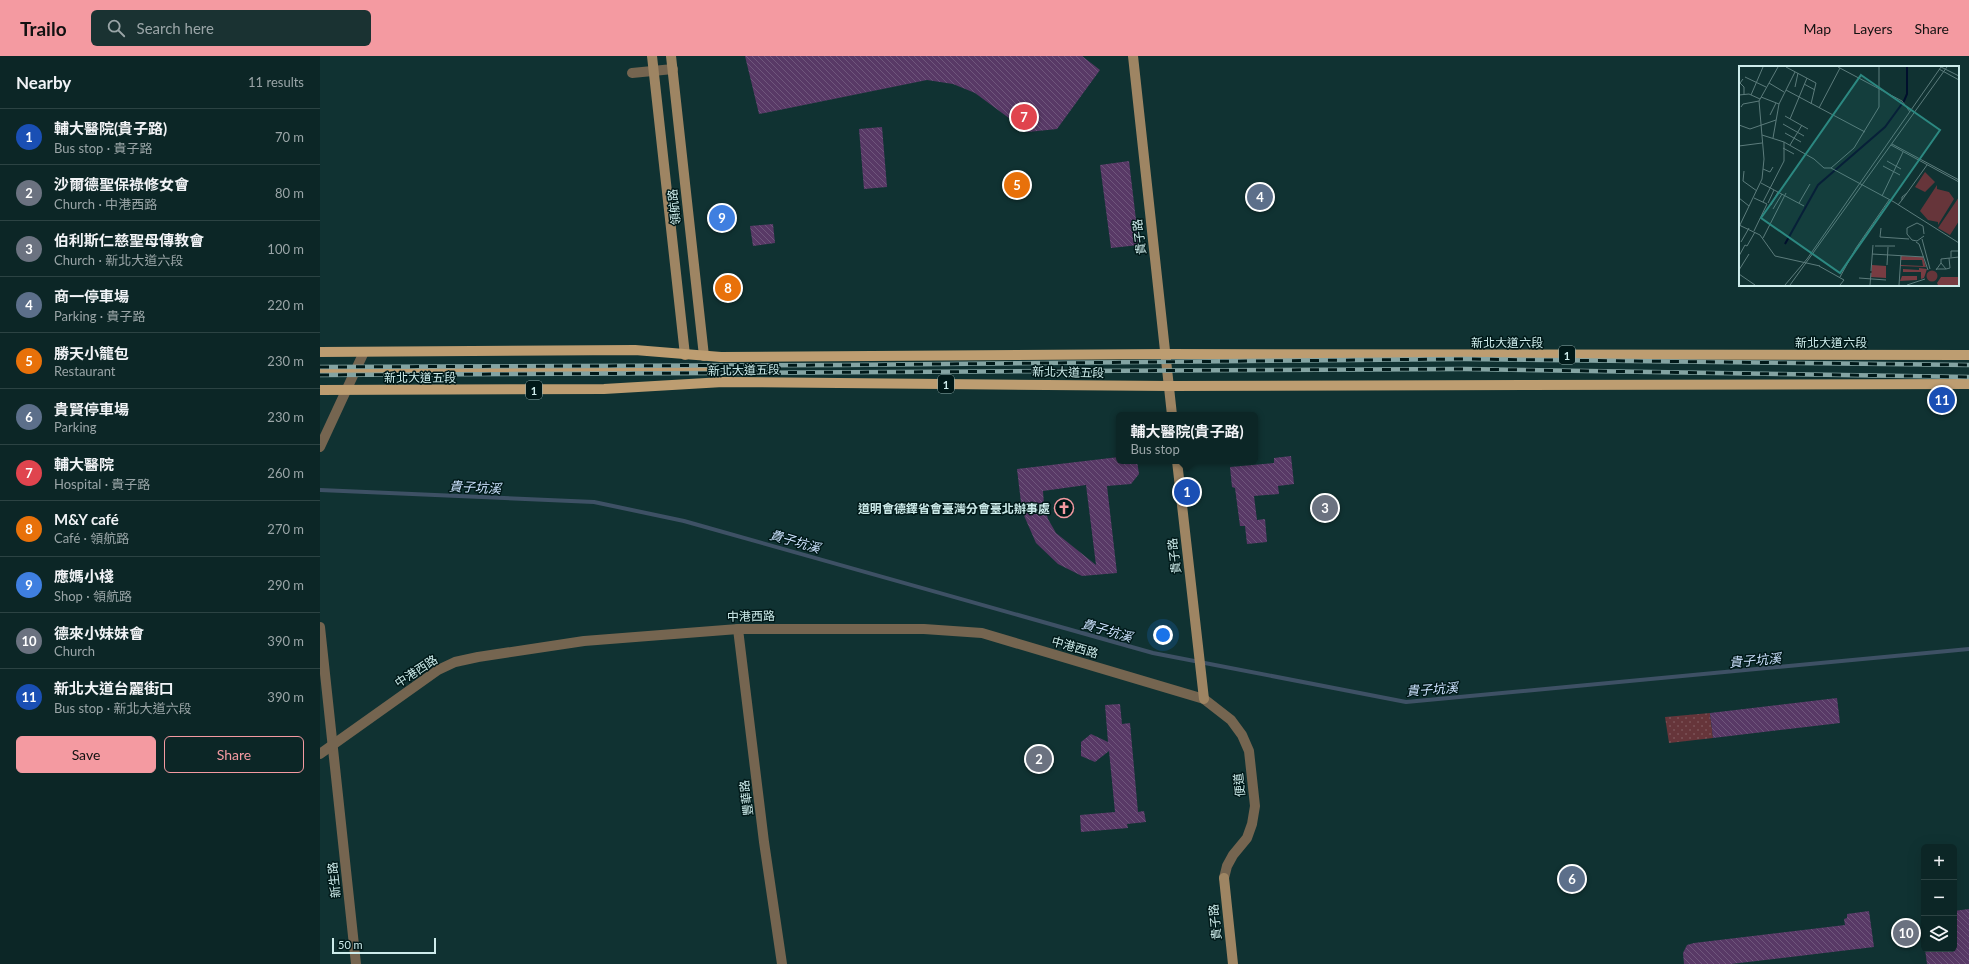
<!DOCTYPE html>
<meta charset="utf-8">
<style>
body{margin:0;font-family:Lato,"Noto Sans TC",sans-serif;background:#1a3232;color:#f1f3f6}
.controls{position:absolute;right:12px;bottom:12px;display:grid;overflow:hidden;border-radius:6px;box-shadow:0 4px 16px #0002}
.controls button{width:36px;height:36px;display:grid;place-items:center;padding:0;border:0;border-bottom:1px solid #2c4343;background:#0c2626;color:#f1f3f6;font:20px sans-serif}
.scale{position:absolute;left:12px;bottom:10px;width:104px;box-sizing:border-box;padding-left:4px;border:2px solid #cdeceb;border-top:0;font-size:11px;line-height:14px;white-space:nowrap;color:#cdeceb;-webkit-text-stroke:3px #001919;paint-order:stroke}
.you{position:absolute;left:843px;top:579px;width:14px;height:14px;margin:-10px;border:3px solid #fff;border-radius:50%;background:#1a73e8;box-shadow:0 0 0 6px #1a73e833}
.badge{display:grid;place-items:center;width:26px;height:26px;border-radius:50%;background:#f49aa1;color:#fff;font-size:13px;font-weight:700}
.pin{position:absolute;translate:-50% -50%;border:2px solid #fff;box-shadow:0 1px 4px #0006}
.popup{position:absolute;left:796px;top:356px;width:142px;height:52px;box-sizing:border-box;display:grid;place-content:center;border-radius:6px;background:#0c2626;filter:drop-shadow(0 1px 3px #0005);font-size:13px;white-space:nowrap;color:#9aa5a7}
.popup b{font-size:15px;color:#f1f3f6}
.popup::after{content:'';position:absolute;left:50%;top:100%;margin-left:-8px;border:8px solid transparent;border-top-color:#0c2626}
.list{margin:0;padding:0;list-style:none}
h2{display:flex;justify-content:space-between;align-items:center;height:52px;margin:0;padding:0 16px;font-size:17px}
h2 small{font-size:13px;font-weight:400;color:#9aa5a7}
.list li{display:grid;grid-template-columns:26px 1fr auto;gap:12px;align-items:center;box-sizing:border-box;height:56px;padding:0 16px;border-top:1px solid #2c4343}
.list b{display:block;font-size:15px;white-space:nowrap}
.list p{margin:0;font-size:13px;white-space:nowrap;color:#9aa5a7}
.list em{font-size:13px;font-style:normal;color:#9aa5a7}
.actions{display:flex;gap:8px;padding:12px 16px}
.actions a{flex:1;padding:9px 0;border:1px solid #f49aa1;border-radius:6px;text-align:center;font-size:14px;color:#f49aa1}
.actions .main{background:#f49aa1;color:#111}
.icon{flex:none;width:22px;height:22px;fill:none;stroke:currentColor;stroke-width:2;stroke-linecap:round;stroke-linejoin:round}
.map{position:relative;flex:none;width:1649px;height:908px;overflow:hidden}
header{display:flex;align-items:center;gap:24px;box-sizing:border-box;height:56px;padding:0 20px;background:#f49aa1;color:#111}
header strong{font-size:19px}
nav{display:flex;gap:22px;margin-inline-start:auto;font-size:14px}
.search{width:280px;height:36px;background:#1a3232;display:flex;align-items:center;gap:10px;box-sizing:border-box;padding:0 14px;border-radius:6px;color:#9aa5a7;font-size:15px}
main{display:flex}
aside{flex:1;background:#0c2626}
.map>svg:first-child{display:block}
.grass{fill:url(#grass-dots)}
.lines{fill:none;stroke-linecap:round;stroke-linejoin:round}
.stream{stroke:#3e5165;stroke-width:4}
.building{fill:url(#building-back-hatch);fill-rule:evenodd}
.street{stroke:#756550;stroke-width:10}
.secondary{stroke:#9e8563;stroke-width:10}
.primary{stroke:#bd9d71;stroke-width:10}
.rail-casing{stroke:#84a4a3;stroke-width:4.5}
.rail{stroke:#001919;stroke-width:3;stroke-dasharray:9;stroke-linecap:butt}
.labels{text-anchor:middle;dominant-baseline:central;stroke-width:3;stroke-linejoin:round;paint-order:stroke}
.shield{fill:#001919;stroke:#90adac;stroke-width:1}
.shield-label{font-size:11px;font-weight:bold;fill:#cdeceb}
.street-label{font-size:12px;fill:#cdeceb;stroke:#001919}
.poi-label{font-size:12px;font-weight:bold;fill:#cdeceb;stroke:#001919;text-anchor:end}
.water-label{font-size:13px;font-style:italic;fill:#cce2fe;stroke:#001919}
.inset-river{fill:none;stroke:#000f2c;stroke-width:2}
.inset-road{fill:none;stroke:#5c7c7c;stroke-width:1}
.view{fill:#2c8881;fill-opacity:0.15;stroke:#2c8881;stroke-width:2}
.inset-edge{fill:none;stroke:#cdeceb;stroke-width:2}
</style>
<header>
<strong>Trailo</strong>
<div class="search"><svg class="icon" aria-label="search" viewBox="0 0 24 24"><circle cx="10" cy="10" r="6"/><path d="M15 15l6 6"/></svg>Search here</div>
<nav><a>Map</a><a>Layers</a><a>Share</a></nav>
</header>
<main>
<aside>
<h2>Nearby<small>11 results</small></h2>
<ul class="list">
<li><span class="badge" style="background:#1a4fb4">1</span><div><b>輔大醫院(貴子路)</b><p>Bus stop · 貴子路</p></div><em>70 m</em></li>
<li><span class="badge" style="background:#6b7280">2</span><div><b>沙爾德聖保祿修女會</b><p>Church · 中港西路</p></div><em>80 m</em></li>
<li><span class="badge" style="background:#6b7280">3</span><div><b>伯利斯仁慈聖母傳教會</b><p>Church · 新北大道六段</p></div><em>100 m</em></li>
<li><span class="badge" style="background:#5c6f8a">4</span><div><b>商一停車場</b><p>Parking · 貴子路</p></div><em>220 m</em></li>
<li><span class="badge" style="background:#e8710a">5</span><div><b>勝天小籠包</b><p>Restaurant</p></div><em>230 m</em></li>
<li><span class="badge" style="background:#5c6f8a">6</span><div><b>貴賢停車場</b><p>Parking</p></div><em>230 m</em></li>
<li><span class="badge" style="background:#e0444e">7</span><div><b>輔大醫院</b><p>Hospital · 貴子路</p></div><em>260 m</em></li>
<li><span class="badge" style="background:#e8710a">8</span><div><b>M&amp;Y café</b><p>Café · 領航路</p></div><em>270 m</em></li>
<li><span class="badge" style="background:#3f7fe0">9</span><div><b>應媽小棧</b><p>Shop · 領航路</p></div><em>290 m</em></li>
<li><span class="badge" style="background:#6b7280">10</span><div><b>德來小妹妹會</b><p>Church</p></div><em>390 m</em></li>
<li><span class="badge" style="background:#1a4fb4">11</span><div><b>新北大道台麗街口</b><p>Bus stop · 新北大道六段</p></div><em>390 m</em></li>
</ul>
<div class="actions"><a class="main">Save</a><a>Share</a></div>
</aside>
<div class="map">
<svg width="1649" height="908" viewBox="0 0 1649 908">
<defs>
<pattern id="grass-dots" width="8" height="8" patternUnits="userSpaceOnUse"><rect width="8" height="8" fill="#66353a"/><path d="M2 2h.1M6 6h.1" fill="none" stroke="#7b5257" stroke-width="1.8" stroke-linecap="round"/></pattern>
<pattern id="building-back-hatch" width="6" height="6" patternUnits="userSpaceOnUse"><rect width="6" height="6" fill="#583966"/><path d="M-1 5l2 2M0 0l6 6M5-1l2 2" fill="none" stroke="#6f567c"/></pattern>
</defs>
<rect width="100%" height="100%" fill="#103232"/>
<!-- grass -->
<polygon class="grass" points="1390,657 1393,682 1349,687 1345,661"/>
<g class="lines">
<!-- stream -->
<polyline class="stream" points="0,434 274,446 364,465 833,597 1086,646 1649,593"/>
</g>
<!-- building -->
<g class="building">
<polygon points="425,0 762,0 780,14 737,73 708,76 655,37 633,28 607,24 439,58"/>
<polygon points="562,71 567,131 544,133 539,73"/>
<polygon points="809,105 819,189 791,192 780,109"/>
<polygon points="453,168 455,187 433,190 430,170"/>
<polygon points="971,400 974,428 958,430 959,438 934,440 937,464 945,463 947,486 927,488 925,470 920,470 915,432 912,431 910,411 954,407 954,402"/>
<path d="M799 401V405H817L819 418 811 428 787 430 797 517 762 520 738 508 716 487 702 455 697 413ZM766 429 776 509 736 477 728 463 724 449 723 435Z"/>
<polygon points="1517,642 1520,667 1393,682 1390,657"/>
<polygon points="800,648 802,668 810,667 818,756 824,755 826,766 807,768 808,772 761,776 760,759 795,756 789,695 775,706 761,700 761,686 771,678 788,686 785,649"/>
<polygon points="1649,853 1649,908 1607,908 1605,893 1634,893 1634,855"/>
<polygon points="1549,855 1554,891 1411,908 1364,908 1363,897 1367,889 1374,887 1525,869 1524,863 1527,862 1527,858"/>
</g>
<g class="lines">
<!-- street -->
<g class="street">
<polyline points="312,17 353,13"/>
<polyline points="0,391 44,296"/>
<polyline points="0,571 36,908"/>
<polyline points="418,573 444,786 462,908"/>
<polyline points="0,698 118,614 135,606 158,601 264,585 418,573 604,573 662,577 884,643 911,664 922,679 929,695 935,750 932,768 927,782 913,799 907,810 904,822"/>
</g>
<!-- secondary -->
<g class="secondary">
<polyline points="332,0 365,299"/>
<polyline points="351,0 384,300"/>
<polyline points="813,0 852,359"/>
<polyline points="857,405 884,643"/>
<polyline points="904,822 913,908"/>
</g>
<!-- primary -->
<g class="primary">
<polyline points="0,296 315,294 401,301 846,298 1649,299"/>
<polyline points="0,315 386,313"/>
<polyline points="0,334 284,333 403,326 849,330 1649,328"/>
</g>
<defs>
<g id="rail">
<polyline points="0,311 521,309 1144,303 1649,309"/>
<polyline points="0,319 1144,313 1649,321"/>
</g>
</defs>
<!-- rail casing -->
<use href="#rail" class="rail-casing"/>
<!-- rail -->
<use href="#rail" class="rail"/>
</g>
<!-- icons -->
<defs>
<symbol id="church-ring" viewBox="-11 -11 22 22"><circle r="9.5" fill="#001919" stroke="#f49aa1" stroke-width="1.5"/><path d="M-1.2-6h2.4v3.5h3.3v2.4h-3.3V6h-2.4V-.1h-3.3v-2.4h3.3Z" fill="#f49aa1"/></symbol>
</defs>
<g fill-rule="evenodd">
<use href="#church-ring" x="733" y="441" width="22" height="22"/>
</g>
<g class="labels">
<!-- shield labels -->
<g class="shield">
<rect x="1239" y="290" width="16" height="18" rx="3"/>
<rect x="618" y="319" width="16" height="18" rx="3"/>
<rect x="206" y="325" width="16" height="18" rx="3"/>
</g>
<g class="shield-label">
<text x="1247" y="299">1</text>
<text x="626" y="328">1</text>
<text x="214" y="334">1</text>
</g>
<!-- street labels -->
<g class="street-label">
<text transform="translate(354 151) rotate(-96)">領航路</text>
<text transform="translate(819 181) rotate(-97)">貴子路</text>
<text x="1187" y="286">新北大道六段</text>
<text x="1511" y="286">新北大道六段</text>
<text transform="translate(424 314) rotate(-1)">新北大道五段</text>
<text transform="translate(748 316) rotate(1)">新北大道五段</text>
<text x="100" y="321">新北大道五段</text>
<text transform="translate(854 500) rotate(-97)">貴子路</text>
<text transform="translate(431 560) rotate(-1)">中港西路</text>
<text transform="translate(755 591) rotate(16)">中港西路</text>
<text transform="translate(96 615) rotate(-33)">中港西路</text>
<text transform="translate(919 729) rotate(-96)">便道</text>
<text transform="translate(426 742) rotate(-97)">豐華路</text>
<text transform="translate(14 824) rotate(-96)">新生路</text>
<text transform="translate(895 866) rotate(-96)">貴子路</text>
</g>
<!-- poi labels -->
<g class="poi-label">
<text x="730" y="452">道明會德鐸省會臺灣分會臺北辦事處</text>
</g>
<!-- water labels -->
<g class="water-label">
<text transform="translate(155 431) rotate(3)">貴子坑溪</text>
<text transform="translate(475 485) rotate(16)">貴子坑溪</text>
<text transform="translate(787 574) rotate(16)">貴子坑溪</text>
<text transform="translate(1435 604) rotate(-5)">貴子坑溪</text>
<text transform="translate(1112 633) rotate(-4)">貴子坑溪</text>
</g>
</g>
<!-- overview -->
<g transform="translate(1419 10)">
<rect width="220" height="220" fill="#103232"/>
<path d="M187.5 210a5.5 5.5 0 1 1 11 0a5.5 5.5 0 1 1-11 0Z" fill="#66353a"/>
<path d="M162 190 184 191 187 201 161 200ZM162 194H183L184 200 162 199ZM133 199 147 200V212L132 211ZM180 202 188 203 185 212 182 213V206H164V203L180 204ZM163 210H178V214L161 215ZM202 211H220V219H199L198 217Z" fill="#783c42" fill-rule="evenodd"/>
<path d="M186 106 196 116 186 126 176 121ZM198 119V123L210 126 215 133 199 159V156L189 154 181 145ZM220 131V155L211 169 199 162Z" fill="#66353a"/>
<path class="inset-river" d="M46 178 79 119 146 61 165 35 168 28V1"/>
<path class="inset-road" d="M47 1 77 17 72 38M99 1 163 35 171 46M202 1 220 10M200 3 220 14M6 11 27 21M4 13 1 17 5 21V28M30 17 45 26M65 18 76 24M56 21 59 7M47 24 126 66M0 29 10 28 21 33M12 29 24 1M22 31 40 38 34 72M40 38 56 6M2 41 4 38 20 35M80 42 101 2M31 49 37 37M46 50 69 63M51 53 68 12M44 58 65 70M0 59 11 63 37 54M46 67 62 76M23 69 45 76 75 93 85 102H92L115 82 140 41V1M153 78 220 114M51 79 63 59M152 79 220 116M0 80 23 77M44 82 55 88M148 95 162 103M144 100 161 109M92 102 155 136 220 177M24 103 31 106 34 101M5 105 4 115 18 125M22 117 65 140M168 127 188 99M143 130 164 86M0 132 10 140M24 136 45 95V76M29 137 35 124M60 137 71 118M32 139 39 126M159 139 163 134 168 127 163 131V134M34 143 43 128M0 159 21 169 36 190 81 200M0 161 23 113 25 93 20 35 39 1M142 162 141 171 170 173M15 165 28 138 15 132M185 170 178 175 173 174 168 168V162L178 157 184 160 185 168M24 172 47 127M183 173 191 203M2 176 10 162M177 176 180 178 189 204M6 179 8 180 16 166M136 180H156M133 188 185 191M0 190 6 179M212 191V185H220M148 199 149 181M80 200 105 214 101 219M197 203H207L202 197M207 203 211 202 210 192M0 204 10 188M197 204 202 197V193L220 191M132 205 134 179M0 208 16 219M101 211 117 182 150 134M120 212 147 214M46 219 68 193 202 1M51 219 208 1M131 219 132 207M160 219 162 190M168 219 186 213"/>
<path class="view" d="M122 9 201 64 101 207 22 152Z"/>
<rect width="220" height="220" class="inset-edge"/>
</g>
</svg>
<div class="controls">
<button>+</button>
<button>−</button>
<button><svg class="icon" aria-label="layers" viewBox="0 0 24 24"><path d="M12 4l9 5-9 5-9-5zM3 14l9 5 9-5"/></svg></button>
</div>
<div class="scale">50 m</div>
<div class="you"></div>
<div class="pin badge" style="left:867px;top:436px;background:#1a4fb4">1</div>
<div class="popup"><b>輔大醫院(貴子路)</b>Bus stop</div>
<div class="pin badge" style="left:719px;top:703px;background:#6b7280">2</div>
<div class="pin badge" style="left:1005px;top:452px;background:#6b7280">3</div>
<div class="pin badge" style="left:940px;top:141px;background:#5c6f8a">4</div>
<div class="pin badge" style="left:697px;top:129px;background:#e8710a">5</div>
<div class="pin badge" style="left:1252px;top:823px;background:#5c6f8a">6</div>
<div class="pin badge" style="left:704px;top:61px;background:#e0444e">7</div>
<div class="pin badge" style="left:408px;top:232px;background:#e8710a">8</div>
<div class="pin badge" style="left:402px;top:162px;background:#3f7fe0">9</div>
<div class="pin badge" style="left:1586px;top:877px;background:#6b7280">10</div>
<div class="pin badge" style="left:1622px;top:344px;background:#1a4fb4">11</div>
</div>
</main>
